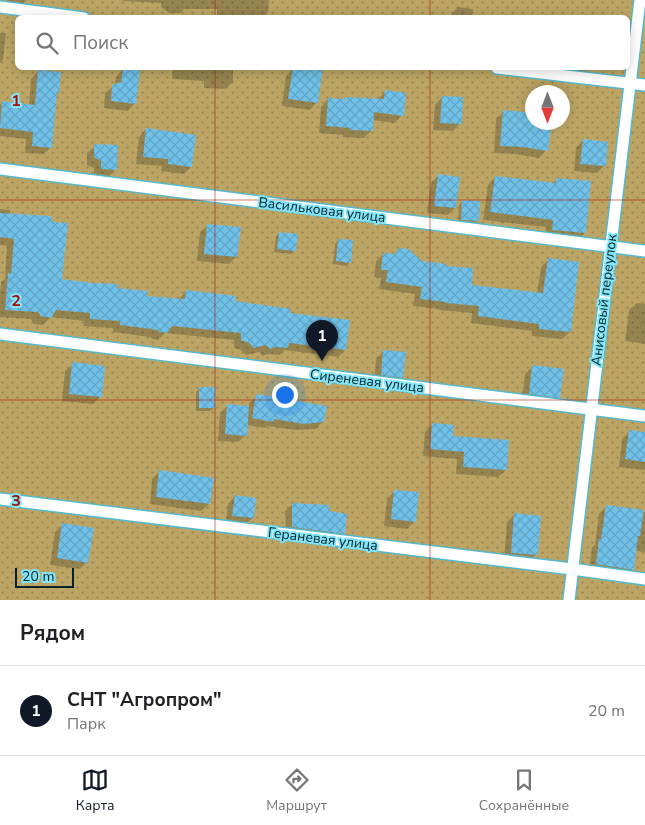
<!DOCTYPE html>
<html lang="ru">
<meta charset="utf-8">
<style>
body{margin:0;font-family:"Nunito Sans",sans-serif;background:#f6f6f6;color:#202124}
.compass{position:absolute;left:525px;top:85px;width:45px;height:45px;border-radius:50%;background:#fff;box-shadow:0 2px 12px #0003;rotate:180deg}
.scale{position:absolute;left:15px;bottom:12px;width:59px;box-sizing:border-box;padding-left:5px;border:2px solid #032329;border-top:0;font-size:14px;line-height:18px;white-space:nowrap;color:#032329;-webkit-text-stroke:4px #83e5f7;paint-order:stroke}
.you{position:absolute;left:284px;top:394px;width:18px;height:18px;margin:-12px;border:4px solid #fff;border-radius:50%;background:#1a73e8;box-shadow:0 0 0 8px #1a73e833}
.badge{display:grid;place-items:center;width:32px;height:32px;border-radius:50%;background:#111827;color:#fff;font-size:16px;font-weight:700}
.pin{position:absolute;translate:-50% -41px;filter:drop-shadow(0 1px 2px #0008)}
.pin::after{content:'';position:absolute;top:26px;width:18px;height:15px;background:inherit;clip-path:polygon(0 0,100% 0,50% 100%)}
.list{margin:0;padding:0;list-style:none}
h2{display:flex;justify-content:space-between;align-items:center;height:65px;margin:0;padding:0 20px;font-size:21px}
h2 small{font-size:16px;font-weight:400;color:#757577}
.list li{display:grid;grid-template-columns:32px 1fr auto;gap:15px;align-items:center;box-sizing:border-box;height:90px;padding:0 20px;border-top:1px solid #e0e0e0}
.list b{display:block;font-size:19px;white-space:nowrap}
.list p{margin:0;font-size:16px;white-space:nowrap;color:#757577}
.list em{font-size:16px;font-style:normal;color:#757577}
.icon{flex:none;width:28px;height:28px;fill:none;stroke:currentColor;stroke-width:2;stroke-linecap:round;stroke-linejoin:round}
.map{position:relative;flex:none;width:645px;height:600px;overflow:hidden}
.search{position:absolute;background:#fff;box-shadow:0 2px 12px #0003;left:15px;right:15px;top:15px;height:55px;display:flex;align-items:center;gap:12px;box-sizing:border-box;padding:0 18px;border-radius:8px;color:#757577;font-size:19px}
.sheet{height:155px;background:#fff}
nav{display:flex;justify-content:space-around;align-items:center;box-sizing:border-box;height:70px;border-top:1px solid #e0e0e0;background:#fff;font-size:14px;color:#757577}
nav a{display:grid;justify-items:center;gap:2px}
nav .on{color:#111827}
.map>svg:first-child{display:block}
.grass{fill:url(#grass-dots);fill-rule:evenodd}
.shadow{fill:#0003}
.building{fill:url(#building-cross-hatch)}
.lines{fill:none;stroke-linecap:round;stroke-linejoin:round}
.service-casing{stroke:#56b9cb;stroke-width:14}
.service{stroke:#fff;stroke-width:11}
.grid{fill:none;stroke:#a30f00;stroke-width:1;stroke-opacity:0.55}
.labels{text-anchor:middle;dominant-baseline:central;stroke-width:4;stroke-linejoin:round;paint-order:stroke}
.street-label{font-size:14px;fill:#032329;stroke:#83e5f7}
.grid-label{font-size:16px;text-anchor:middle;font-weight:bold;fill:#a30f00;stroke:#83e5f7;stroke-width:4;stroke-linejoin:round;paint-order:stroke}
</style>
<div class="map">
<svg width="645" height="600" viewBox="0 0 645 600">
<defs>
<pattern id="grass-dots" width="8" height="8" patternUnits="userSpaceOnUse" patternTransform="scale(1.25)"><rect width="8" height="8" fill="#bca564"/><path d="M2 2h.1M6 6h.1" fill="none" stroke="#978652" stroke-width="1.8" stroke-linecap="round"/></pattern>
<pattern id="building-cross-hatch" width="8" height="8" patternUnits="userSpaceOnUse" patternTransform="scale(1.25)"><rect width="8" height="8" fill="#71c0e7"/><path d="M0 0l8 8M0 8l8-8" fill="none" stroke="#60a5c6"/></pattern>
</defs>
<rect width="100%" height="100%" fill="#83e5f7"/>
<!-- grass -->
<path class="grass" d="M0 0H645V600H0ZM18 18H628V68H18ZM532 92H562V122H532Z"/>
<!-- shadow -->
<g class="shadow">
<polygon points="7,0 27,0 22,4 7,3"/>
<polygon points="123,0 269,0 268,12 263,18 236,18 217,16 217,9 184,9 180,13 169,13 161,7 161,3 123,1"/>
<polygon points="458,7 473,9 472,16 481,18 450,18 451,15"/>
<polygon points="0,33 6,33 3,60 0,63"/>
<polygon points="173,68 233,68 233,82 225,89 204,88 204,81 172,79"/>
<polygon points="293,68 317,102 310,110 282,106 286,76"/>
<polygon points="522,68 588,68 588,70 581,78"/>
<polygon points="123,69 135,103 128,111 104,108 105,93 115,85 116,77"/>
<polygon points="38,71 58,93 56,95 51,147 44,154 25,153 26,139 0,136 0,105 2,102 29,105 31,79"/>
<polygon points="385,92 402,115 395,123 372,120 372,130 364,138 343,137 343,135 319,133 321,107 328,99 345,100 347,98 377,100"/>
<polygon points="442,97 460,123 453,131 433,130 435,105"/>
<polygon points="504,112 532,115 532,122 546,150 539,158 515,154 494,153 496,119"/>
<polygon points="146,129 191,167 184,174 161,171 162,166 136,164 139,137"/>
<polygon points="583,140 604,166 597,173 574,171 576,148"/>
<polygon points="95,146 116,169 108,177 94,176 94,168 87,165 87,153"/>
<polygon points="438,176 455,208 448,215 427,213 431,183"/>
<polygon points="495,177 552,184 557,179 585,233 578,240 545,237 546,227 483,220 488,185"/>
<polygon points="463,201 478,220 474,224 458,223 459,205"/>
<polygon points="0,209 10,210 10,215 61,280 116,289 146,297 179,299 186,291 289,314 345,350 338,357 284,350 280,355 267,354 263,356 259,352 246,355 241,350 234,348 234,340 165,333 158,340 152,339 150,337 113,332 113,328 83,326 84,321 51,317 43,325 34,324 31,319 0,317 0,295 1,282 5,279 7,246 0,245"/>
<polygon points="208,225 236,257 229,264 197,261 200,232"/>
<polygon points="279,233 294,250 291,254 274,252 276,236"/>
<polygon points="338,240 350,262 347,266 333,264 335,244"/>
<polygon points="383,254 422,263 471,286 537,294 541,267 548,260 570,332 562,339 532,336 532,331 471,323 472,313 439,310 439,309 413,306 415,294 379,289 381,278 374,277 376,261"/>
<polygon points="637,303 645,304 645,344 625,341 629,310"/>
<polygon points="384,351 402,377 394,385 374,382 376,359"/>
<polygon points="73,364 100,397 93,404 62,401 65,371"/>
<polygon points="532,367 559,397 552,405 522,401 525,374"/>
<polygon points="199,389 214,408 210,411 196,411 196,392"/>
<polygon points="257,396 323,421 316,429 296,430 267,426 265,428 246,425 246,435 238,442 218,441 220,413 227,406 249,407 249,403"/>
<polygon points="433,424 452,437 506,470 498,477 456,474 457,459 423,456 425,432"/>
<polygon points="630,431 645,433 645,469 644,470 619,467 622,439"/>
<polygon points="160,471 212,479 209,504 201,511 150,504 152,479"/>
<polygon points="395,491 415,521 407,529 384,526 387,499"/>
<polygon points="235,496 255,499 253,518 245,525 226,523 228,504"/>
<polygon points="293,504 344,533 337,541 286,534 285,511"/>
<polygon points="606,507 645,512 645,552 635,551 633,569 625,577 589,572 592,547 595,545 599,514"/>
<polygon points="515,514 536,554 529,562 504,560 507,522"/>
<polygon points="63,524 87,562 80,569 50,565 55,532"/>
</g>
<!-- building -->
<g class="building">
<polygon points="123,68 140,70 136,104 111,101 112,85 121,82"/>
<polygon points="293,68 323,68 318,103 288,99"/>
<polygon points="38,70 61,72 59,93 57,93 52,148 32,146 33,132 0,128 2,101 35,105"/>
<polygon points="385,90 406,93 404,116 374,112 373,131 349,130 350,128 326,126 328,98 346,99 346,97 384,99"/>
<polygon points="442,96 463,97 462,124 440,123"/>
<polygon points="503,110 525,112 525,113 532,114 532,122 552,122 548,151 523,147 500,146"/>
<polygon points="146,128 196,135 192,167 168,164 168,159 143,157"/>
<polygon points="583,139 608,142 606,166 580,164"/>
<polygon points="94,144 118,145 117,170 101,169 101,161 94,157"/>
<polygon points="438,174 460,177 456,208 434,206"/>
<polygon points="495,176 556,183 556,178 591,181 586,233 552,230 553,220 490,212"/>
<polygon points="462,200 480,201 479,221 461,220"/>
<polygon points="0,213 51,216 53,222 68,223 62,279 92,283 118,284 118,288 148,291 147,296 185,299 186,290 236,296 235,301 291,309 290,313 350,320 346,350 289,343 288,348 275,347 270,349 266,345 254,348 249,343 241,340 241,333 172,326 167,333 159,332 158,330 120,325 120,321 90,319 90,313 56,310 51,318 41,316 38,312 5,310 8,273 11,274 14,239 0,237"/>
<polygon points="207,224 241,227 237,257 204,254"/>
<polygon points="279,232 298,234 296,251 277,249"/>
<polygon points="338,239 353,240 351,263 336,261"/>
<polygon points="399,248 408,249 422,261 446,264 446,266 473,268 472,285 543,293 548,258 579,262 571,332 539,329 539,324 478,316 479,306 446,303 446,302 420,299 422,287 386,282 388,270 381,270 383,253 395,254"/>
<polygon points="383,350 406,352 403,378 381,375"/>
<polygon points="72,362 105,366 102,397 69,394"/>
<polygon points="532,365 564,369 560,398 529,394"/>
<rect x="199" y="387" width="16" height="21"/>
<polygon points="256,394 327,406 324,422 304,424 274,419 273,422 252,418"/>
<polygon points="227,404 249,406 247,436 225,434"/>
<polygon points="432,423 454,425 453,436 509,440 507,470 463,467 464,452 430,449"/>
<polygon points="629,430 645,432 645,462 625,459"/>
<polygon points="159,470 214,478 210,504 156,497"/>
<polygon points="394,490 419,492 416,522 391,519"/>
<polygon points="235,495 256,498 254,518 232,516"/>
<polygon points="292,503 329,505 330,511 347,514 345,534 292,527"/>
<polygon points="606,505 644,510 640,536 638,536 634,570 596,564 599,539 601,539"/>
<polygon points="514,513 541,516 538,555 511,553"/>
<polygon points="62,523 94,528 88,563 57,558"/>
</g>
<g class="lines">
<defs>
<g id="service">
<polyline points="0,7 84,18"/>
<polyline points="497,68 645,85"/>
<polyline points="0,169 645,251"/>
<polyline points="0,334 645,416"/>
<polyline points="0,499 572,569 645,579"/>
<polyline points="569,600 640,0"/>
</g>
</defs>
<!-- service casing -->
<use href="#service" class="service-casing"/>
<!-- service -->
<use href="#service" class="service"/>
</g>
<!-- grid -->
<path class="grid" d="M215 0V18M430 0V18M215 68V600M430 68V600M0 200H645M0 400H645"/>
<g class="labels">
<!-- street labels -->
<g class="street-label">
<text transform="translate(322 210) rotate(7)">Васильковая улица</text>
<text transform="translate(604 300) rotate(-83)">Анисовый переулок</text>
<text transform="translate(367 381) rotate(7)">Сиреневая улица</text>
<text transform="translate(323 539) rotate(7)">Гераневая улица</text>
</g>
</g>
<g class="grid-label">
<text x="16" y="106">1</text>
<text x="16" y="306">2</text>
<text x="16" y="506">3</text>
</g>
</svg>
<svg class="compass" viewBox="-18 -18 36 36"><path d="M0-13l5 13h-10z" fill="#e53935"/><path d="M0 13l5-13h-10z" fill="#757577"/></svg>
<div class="scale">20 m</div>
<div class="you"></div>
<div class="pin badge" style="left:322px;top:361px">1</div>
<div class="search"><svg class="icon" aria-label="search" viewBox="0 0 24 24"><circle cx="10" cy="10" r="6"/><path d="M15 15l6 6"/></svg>Поиск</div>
</div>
<section class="sheet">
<h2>Рядом<small></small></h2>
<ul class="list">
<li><span class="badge">1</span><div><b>СНТ &quot;Агропром&quot;</b><p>Парк</p></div><em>20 m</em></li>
</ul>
</section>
<nav>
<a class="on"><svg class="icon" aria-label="map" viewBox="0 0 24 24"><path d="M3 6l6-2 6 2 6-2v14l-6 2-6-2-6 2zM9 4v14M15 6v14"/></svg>Карта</a>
<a><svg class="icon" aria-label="directions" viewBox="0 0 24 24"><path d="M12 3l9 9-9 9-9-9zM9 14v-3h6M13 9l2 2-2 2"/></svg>Маршрут</a>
<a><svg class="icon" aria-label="saved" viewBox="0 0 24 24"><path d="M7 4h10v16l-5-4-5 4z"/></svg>Сохранённые</a>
</nav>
